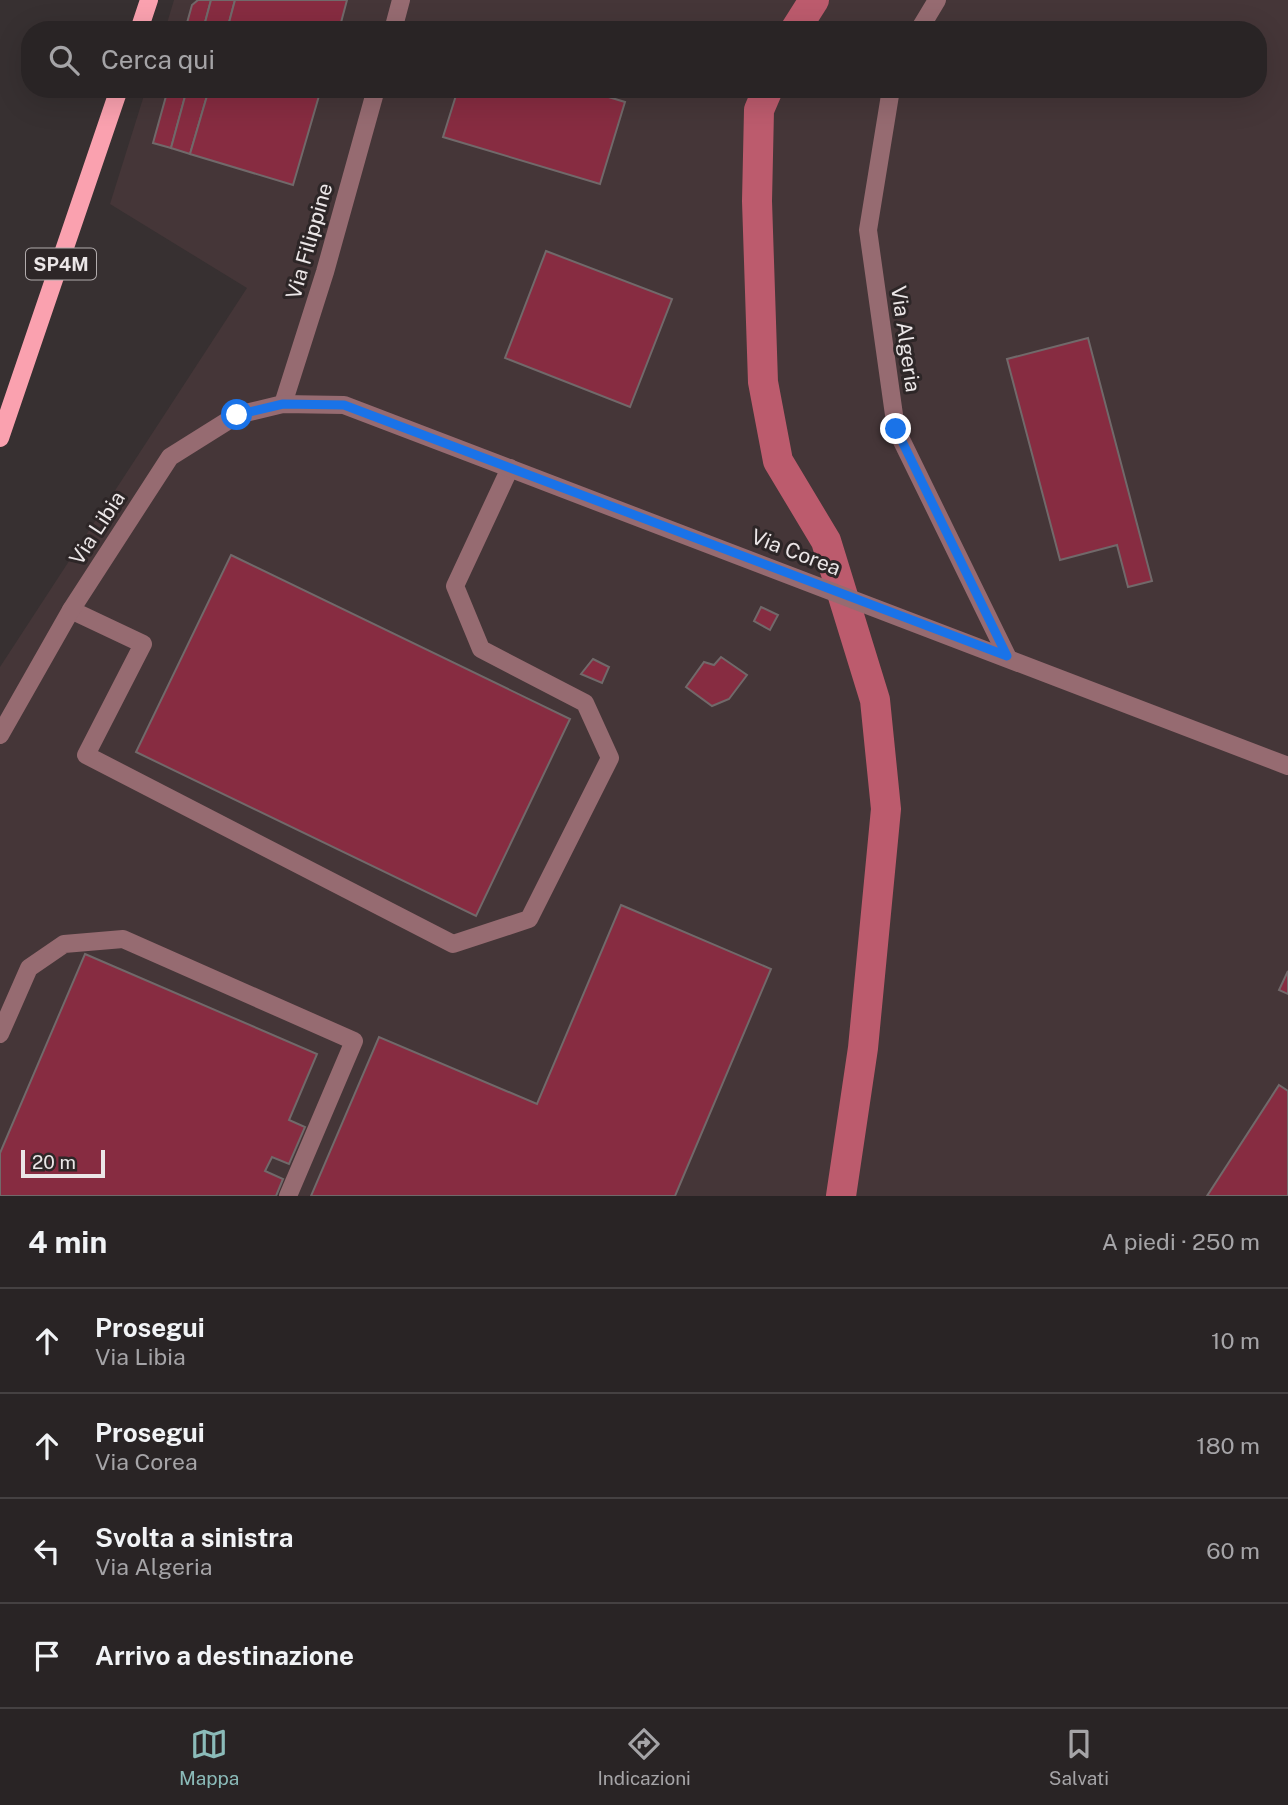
<!DOCTYPE html>
<html lang="it">
<meta charset="utf-8">
<style>
body{margin:0;font-family:"Public Sans",sans-serif;background:#312c2d;color:#f1f3f6}
.scale{position:absolute;left:21px;bottom:18px;width:84px;box-sizing:border-box;padding-left:7px;border:4px solid #ebe6e7;border-top:0;font-size:19px;line-height:24px;white-space:nowrap;color:#ebe6e7;-webkit-text-stroke:5px #2d2627;paint-order:stroke}
.stop{position:absolute;width:21px;height:21px;margin:-16px;border:5px solid #1a73e8;border-radius:50%;background:#fff}
.stop.end{background:#1a73e8;border-color:#fff;box-shadow:0 2px 7px #0008}
.list{margin:0;padding:0;list-style:none}
h2{display:flex;justify-content:space-between;align-items:center;height:91px;margin:0;padding:0 28px;font-size:30px}
h2 small{font-size:23px;font-weight:400;color:#a5a4a7}
.list li{display:grid;grid-template-columns:46px 1fr auto;gap:21px;align-items:center;box-sizing:border-box;height:105px;padding:0 28px;border-top:2px solid #454142}
.list b{display:block;font-size:26px;white-space:nowrap}
.list p{margin:0;font-size:23px;white-space:nowrap;color:#a5a4a7}
.list em{font-size:23px;font-style:normal;color:#a5a4a7}
.icon{flex:none;width:38px;height:38px;fill:none;stroke:currentColor;stroke-width:2;stroke-linecap:round;stroke-linejoin:round}
.map{position:relative;flex:none;width:1288px;height:1196px;overflow:hidden}
.search{position:absolute;background:#292425;box-shadow:0 7px 28px #0002;left:21px;right:21px;top:21px;height:77px;display:flex;align-items:center;gap:18px;box-sizing:border-box;padding:0 24px;border-radius:28px;color:#a5a4a7;font-size:26px}
.sheet{height:511px;background:#292425}
nav{display:flex;justify-content:space-around;align-items:center;box-sizing:border-box;height:98px;border-top:2px solid #454142;background:#292425;font-size:19px;color:#a5a4a7}
nav a{display:grid;justify-items:center;gap:4px}
nav .on{color:#8bbbb9}
.map>svg:first-child{display:block}
.built{fill:#453638}
.lines{fill:none;stroke-linecap:round;stroke-linejoin:round}
.canal{stroke:#bc5b6d;stroke-width:30}
.building{fill:#872c41;stroke:#71696a;stroke-width:2}
.minor{stroke:#966b71;stroke-width:18}
.major{stroke:#faa1af;stroke-width:18}
.route{stroke:#1a73e8;stroke-width:9}
.labels{text-anchor:middle;dominant-baseline:central;stroke-width:6;stroke-linejoin:round;paint-order:stroke}
.shield{fill:#2d2627;stroke:#b2acad;stroke-width:2}
.shield-label{font-size:19px;font-weight:bold;fill:#ebe6e7}
.street-label{font-size:21px;fill:#ebe6e7;stroke:#2d2627}
</style>
<div class="map">
<svg width="1288" height="1196" viewBox="0 0 1288 1196">
<rect width="100%" height="100%" fill="#373031"/>
<!-- built -->
<polygon class="built" points="174,0 1288,0 1288,1196 0,1196 0,667 247,288 110,204 146,89 1258,89 1258,30 165,30"/>
<g class="lines">
<!-- canal -->
<g class="canal">
<polyline points="795,30 814,0"/>
<polyline points="768,89 759,110 757,201 763,382 778,461 826,541 875,700 886,809 863,1048 841,1196"/>
</g>
</g>
<!-- building -->
<g class="building">
<polygon points="198,0 211,0 203,30 185,30 192,5"/>
<polygon points="211,0 235,0 227,30 203,30"/>
<polygon points="235,0 347,0 339,30 227,30"/>
<polygon points="168,89 187,89 171,148 153,143"/>
<polygon points="187,89 209,89 190,154 171,148"/>
<polygon points="209,89 321,89 293,185 190,154"/>
<polygon points="458,89 582,89 625,102 600,184 443,137"/>
<polygon points="546,251 672,299 630,407 505,358"/>
<polygon points="1088,338 1152,581 1128,587 1117,545 1060,560 1007,359"/>
<polygon points="231,555 570,719 476,916 136,752"/>
<polygon points="761,607 778,615 770,630 754,621"/>
<polygon points="721,657 747,675 729,699 712,706 686,687 704,662 714,665"/>
<polygon points="593,659 609,667 602,683 581,674"/>
<polygon points="621,905 771,969 675,1196 311,1196 379,1037 537,1104"/>
<polygon points="85,954 317,1054 289,1120 305,1127 289,1164 272,1157 265,1171 283,1179 276,1196 0,1196 0,1153"/>
<polygon points="1288,971 1288,994 1279,990"/>
<polygon points="1279,1085 1288,1091 1288,1196 1207,1196"/>
</g>
<g class="lines">
<!-- minor -->
<g class="minor">
<polyline points="393,30 401,0"/>
<polyline points="919,30 937,0"/>
<polyline points="891,89 868,230 896,429 1007,656"/>
<polyline points="283,404 325,272 376,89"/>
<polyline points="71,610 143,644 86,755 453,944 529,919 610,758 585,703 481,649 455,586 510,468"/>
<polyline points="0,735 71,610 170,457 237,415 283,404 344,405 1288,766"/>
<polyline points="0,1034 29,968 64,944 123,939 354,1041 288,1196"/>
</g>
<!-- major -->
<g class="major">
<polyline points="139,30 149,0"/>
<polyline points="0,438 119,89"/>
</g>
</g>
<g class="lines">
<!-- route -->
<polyline class="route" points="237,415 283,404 344,405 1007,656 896,429"/>
</g>
<g class="labels">
<!-- shield labels -->
<rect class="shield" x="26" y="248.5" width="70" height="31" rx="5"/>
<g class="shield-label">
<text x="61" y="264">SP4M</text>
</g>
<!-- street labels -->
<g class="street-label">
<text transform="translate(309 241) rotate(-74)">Via Filippine</text>
<text transform="translate(906 339) rotate(82)">Via Algeria</text>
<text transform="translate(97 528) rotate(-57)">Via Libia</text>
<text transform="translate(796 552) rotate(21)">Via Corea</text>
</g>
</g>
</svg>
<div class="scale">20 m</div>
<div class="stop" style="left:237px;top:415px"></div>
<div class="stop end" style="left:896px;top:429px"></div>
<div class="search"><svg class="icon" aria-label="search" viewBox="0 0 24 24"><circle cx="10" cy="10" r="6"/><path d="M15 15l6 6"/></svg>Cerca qui</div>
</div>
<section class="sheet">
<h2>4 min<small>A piedi · 250 m</small></h2>
<ul class="list">
<li><svg class="icon" aria-label="ahead" viewBox="0 0 24 24"><path d="M12 20V5M6 11l6-6 6 6"/></svg><div><b>Prosegui</b><p>Via Libia</p></div><em>10 m</em></li>
<li><svg class="icon" aria-label="ahead" viewBox="0 0 24 24"><path d="M12 20V5M6 11l6-6 6 6"/></svg><div><b>Prosegui</b><p>Via Corea</p></div><em>180 m</em></li>
<li><svg class="icon" aria-label="left" viewBox="0 0 24 24"><path d="M17 20v-9H6M10 6l-5 5 5 5"/></svg><div><b>Svolta a sinistra</b><p>Via Algeria</p></div><em>60 m</em></li>
<li><svg class="icon" aria-label="arrive" viewBox="0 0 24 24"><path d="M6 21V4h12l-3 4 3 4H6"/></svg><div><b>Arrivo a destinazione</b></div></li>
</ul>
</section>
<nav>
<a class="on"><svg class="icon" aria-label="map" viewBox="0 0 24 24"><path d="M3 6l6-2 6 2 6-2v14l-6 2-6-2-6 2zM9 4v14M15 6v14"/></svg>Mappa</a>
<a><svg class="icon" aria-label="directions" viewBox="0 0 24 24"><path d="M12 3l9 9-9 9-9-9zM9 14v-3h6M13 9l2 2-2 2"/></svg>Indicazioni</a>
<a><svg class="icon" aria-label="saved" viewBox="0 0 24 24"><path d="M7 4h10v16l-5-4-5 4z"/></svg>Salvati</a>
</nav>
